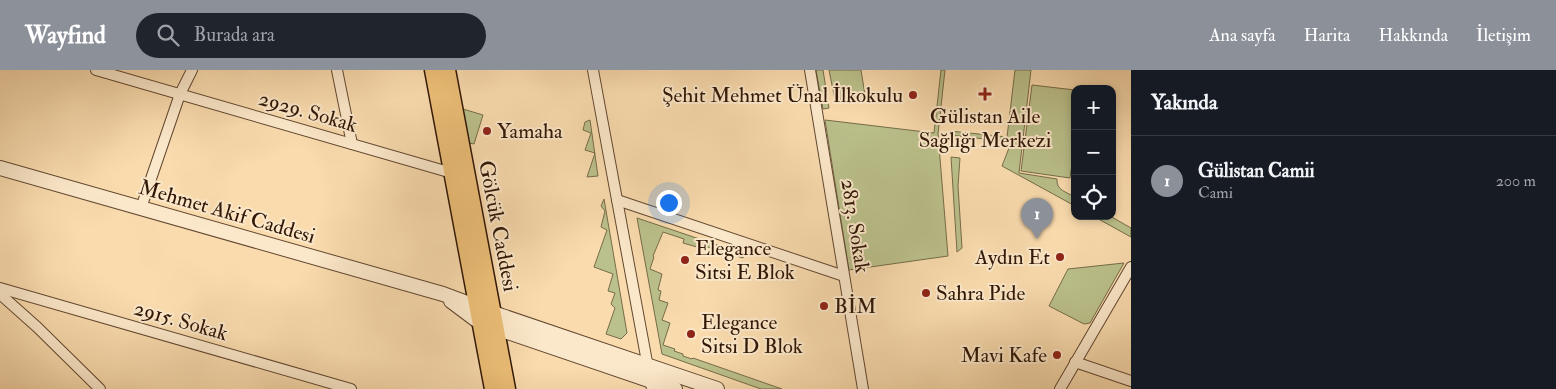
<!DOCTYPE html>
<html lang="tr">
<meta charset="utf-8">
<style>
body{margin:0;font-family:"IM FELL Double Pica",serif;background:#20242c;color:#f1f3f6}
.controls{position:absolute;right:15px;top:15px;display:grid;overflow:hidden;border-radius:10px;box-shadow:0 2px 8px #0003}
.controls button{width:45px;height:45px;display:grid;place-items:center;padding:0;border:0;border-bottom:1px solid #363941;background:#171b24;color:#f1f3f6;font:25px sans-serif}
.you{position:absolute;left:668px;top:132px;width:18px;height:18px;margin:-12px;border:4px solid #fff;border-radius:50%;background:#1a73e8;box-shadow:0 0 0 8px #1a73e833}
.badge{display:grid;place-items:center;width:32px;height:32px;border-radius:50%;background:#8c9099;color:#fff;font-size:16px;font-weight:700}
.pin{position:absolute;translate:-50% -41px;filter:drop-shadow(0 1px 2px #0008)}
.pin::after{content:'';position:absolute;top:26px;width:18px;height:15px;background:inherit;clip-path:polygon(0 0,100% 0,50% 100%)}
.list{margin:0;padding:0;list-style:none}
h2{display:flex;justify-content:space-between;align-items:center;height:65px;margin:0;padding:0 20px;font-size:21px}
h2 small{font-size:16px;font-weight:400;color:#9ea1a6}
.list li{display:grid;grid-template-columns:32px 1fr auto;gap:15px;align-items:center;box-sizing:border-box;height:90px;padding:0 20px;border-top:1px solid #363941}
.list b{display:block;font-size:19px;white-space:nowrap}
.list p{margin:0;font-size:16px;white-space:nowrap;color:#9ea1a6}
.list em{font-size:16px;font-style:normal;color:#9ea1a6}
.icon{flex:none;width:28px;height:28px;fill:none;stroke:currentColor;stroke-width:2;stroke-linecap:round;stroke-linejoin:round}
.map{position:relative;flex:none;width:1131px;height:319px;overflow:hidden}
header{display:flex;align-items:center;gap:30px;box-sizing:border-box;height:70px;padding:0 25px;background:#8c9099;color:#fff}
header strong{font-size:24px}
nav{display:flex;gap:28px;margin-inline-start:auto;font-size:18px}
.search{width:350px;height:45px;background:#20242c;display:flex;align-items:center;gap:12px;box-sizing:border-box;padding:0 18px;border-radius:28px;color:#9ea1a6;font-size:19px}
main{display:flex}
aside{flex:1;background:#171b24}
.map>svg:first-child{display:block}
.green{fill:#bbc18c;stroke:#766c49}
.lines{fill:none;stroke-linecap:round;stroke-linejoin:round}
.minor-casing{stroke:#624730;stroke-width:12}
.tertiary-casing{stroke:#624730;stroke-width:16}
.primary-casing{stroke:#301606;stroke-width:19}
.minor{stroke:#fbe8ca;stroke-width:10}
.tertiary{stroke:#fbe8ca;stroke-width:14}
.primary{stroke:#ecbe77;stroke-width:16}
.poi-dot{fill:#8f2418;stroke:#fbe8ca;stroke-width:2}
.labels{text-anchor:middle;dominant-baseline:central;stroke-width:4;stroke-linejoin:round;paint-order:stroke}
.poi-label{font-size:21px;fill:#301606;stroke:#fbe8ca;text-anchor:start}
.street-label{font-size:21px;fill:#301606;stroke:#fbe8ca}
</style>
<header>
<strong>Wayfind</strong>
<div class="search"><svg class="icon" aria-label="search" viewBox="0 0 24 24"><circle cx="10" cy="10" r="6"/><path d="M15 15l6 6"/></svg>Burada ara</div>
<nav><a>Ana sayfa</a><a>Harita</a><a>Hakkında</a><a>İletişim</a></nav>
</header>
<main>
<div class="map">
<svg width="1131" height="319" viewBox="0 0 1131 319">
<rect width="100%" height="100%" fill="#f9dbae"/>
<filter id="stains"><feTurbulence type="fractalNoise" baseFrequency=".004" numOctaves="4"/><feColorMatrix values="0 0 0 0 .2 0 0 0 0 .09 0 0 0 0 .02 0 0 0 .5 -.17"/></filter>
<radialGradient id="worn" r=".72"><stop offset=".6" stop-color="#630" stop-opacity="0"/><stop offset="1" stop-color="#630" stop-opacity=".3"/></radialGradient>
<!-- green -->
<g class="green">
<polygon points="816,0 823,0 829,38 823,39"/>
<polygon points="829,0 861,0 865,25 835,30"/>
<polygon points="941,0 945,0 938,64 948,186 849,200 825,50 934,63"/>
<path d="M1015 0H1031L1019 103 1057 109C1056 120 1066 122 1075 127V136L1002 96 1009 78 1010 72 950 65V61L1007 67Z"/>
<polygon points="1032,15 1075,20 1075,74 1070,108 1021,101"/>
<polygon points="463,39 483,45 474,74 469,73"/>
<polygon points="590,50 598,106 587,107 595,83 585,80 591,63 583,60 585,52"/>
<polygon points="951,87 960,88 958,116 962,178 957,182"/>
<polygon points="604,129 627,263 621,269 606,264 615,238 611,234 615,223 608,221 613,204 594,197 607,160 601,157 605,141 601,136"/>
<polygon points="1093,146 1110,146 1131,158 1131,167"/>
<polygon points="637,148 744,184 743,188 698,174 697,177 683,173 684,169 663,162 653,186 654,187 650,199 662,204 658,220 661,221 659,230 668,233 662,250 670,253 663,275 675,279 674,281 683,284 683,286 692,289 693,288 782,319 761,319 662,284"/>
<polygon points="1124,193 1090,253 1084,254 1049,236 1068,199"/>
</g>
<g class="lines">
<defs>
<g id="minor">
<polyline points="96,0 452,103"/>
<polyline points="337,0 352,74"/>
<polyline points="593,0 652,319"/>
<polyline points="810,0 863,319"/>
<polyline points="617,130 844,206"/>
<polyline points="141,138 180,24 192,0"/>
<polyline points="0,218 351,319"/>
<polyline points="0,224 37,257 100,319"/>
<polyline points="1075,292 1131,311"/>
<polyline points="1060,319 1131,197"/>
</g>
<g id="tertiary">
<polyline points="0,98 443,224 502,246 717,319"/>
<polyline points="451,231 475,249 487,255 675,319"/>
</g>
<g id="primary">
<polyline points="433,0 493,319"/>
<polyline points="447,0 507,319"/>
</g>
</defs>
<!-- minor casing -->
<use href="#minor" class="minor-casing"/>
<!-- tertiary casing -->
<use href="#tertiary" class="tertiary-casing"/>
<!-- primary casing -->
<use href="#primary" class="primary-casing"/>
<!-- minor -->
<use href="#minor" class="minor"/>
<!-- tertiary -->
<use href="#tertiary" class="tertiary"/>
<!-- primary -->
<use href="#primary" class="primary"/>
</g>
<!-- markers -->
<g class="poi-dot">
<path d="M982.5 16.5h5v5h5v5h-5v5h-5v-5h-5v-5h5z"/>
<circle cx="913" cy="25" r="5"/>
<circle cx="487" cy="61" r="5"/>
<circle cx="1060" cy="187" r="5"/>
<circle cx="685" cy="190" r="5"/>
<circle cx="926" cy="223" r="5"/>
<circle cx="824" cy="236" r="5"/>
<circle cx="691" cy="264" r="5"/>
<circle cx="1057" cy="285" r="5"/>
</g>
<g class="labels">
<!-- poi labels -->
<g class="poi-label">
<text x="903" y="25" text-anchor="end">Şehit Mehmet Ünal İlkokulu</text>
<text x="985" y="46" text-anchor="middle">Gülistan Aile<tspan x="985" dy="24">Sağlığı Merkezi</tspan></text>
<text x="497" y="61">Yamaha</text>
<text x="695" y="178">Elegance<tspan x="695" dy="24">Sitsi E Blok</tspan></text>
<text x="1050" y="187" text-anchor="end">Aydın Et</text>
<text x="936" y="223">Sahra Pide</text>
<text x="834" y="236">BİM</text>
<text x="701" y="252">Elegance<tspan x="701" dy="24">Sitsi D Blok</tspan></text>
<text x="1047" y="285" text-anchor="end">Mavi Kafe</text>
</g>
<!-- street labels -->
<g class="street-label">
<text transform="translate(308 42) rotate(16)">2929. Sokak</text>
<text transform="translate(227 142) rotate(16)">Mehmet Akif Caddesi</text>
<text transform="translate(498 156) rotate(79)">Gölcük Caddesi</text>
<text transform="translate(855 156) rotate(81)">2813. Sokak</text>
<text transform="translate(181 251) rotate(16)">2915. Sokak</text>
</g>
</g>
<rect width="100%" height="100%" filter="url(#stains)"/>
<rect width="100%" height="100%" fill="url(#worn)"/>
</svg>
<div class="controls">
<button>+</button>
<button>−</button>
<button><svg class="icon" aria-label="locate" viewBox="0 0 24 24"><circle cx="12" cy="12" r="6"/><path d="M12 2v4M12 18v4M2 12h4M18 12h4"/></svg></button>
</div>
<div class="you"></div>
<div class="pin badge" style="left:1037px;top:169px">1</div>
</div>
<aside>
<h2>Yakında<small></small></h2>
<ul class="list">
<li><span class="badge">1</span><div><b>Gülistan Camii</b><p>Cami</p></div><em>200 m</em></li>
</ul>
</aside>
</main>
